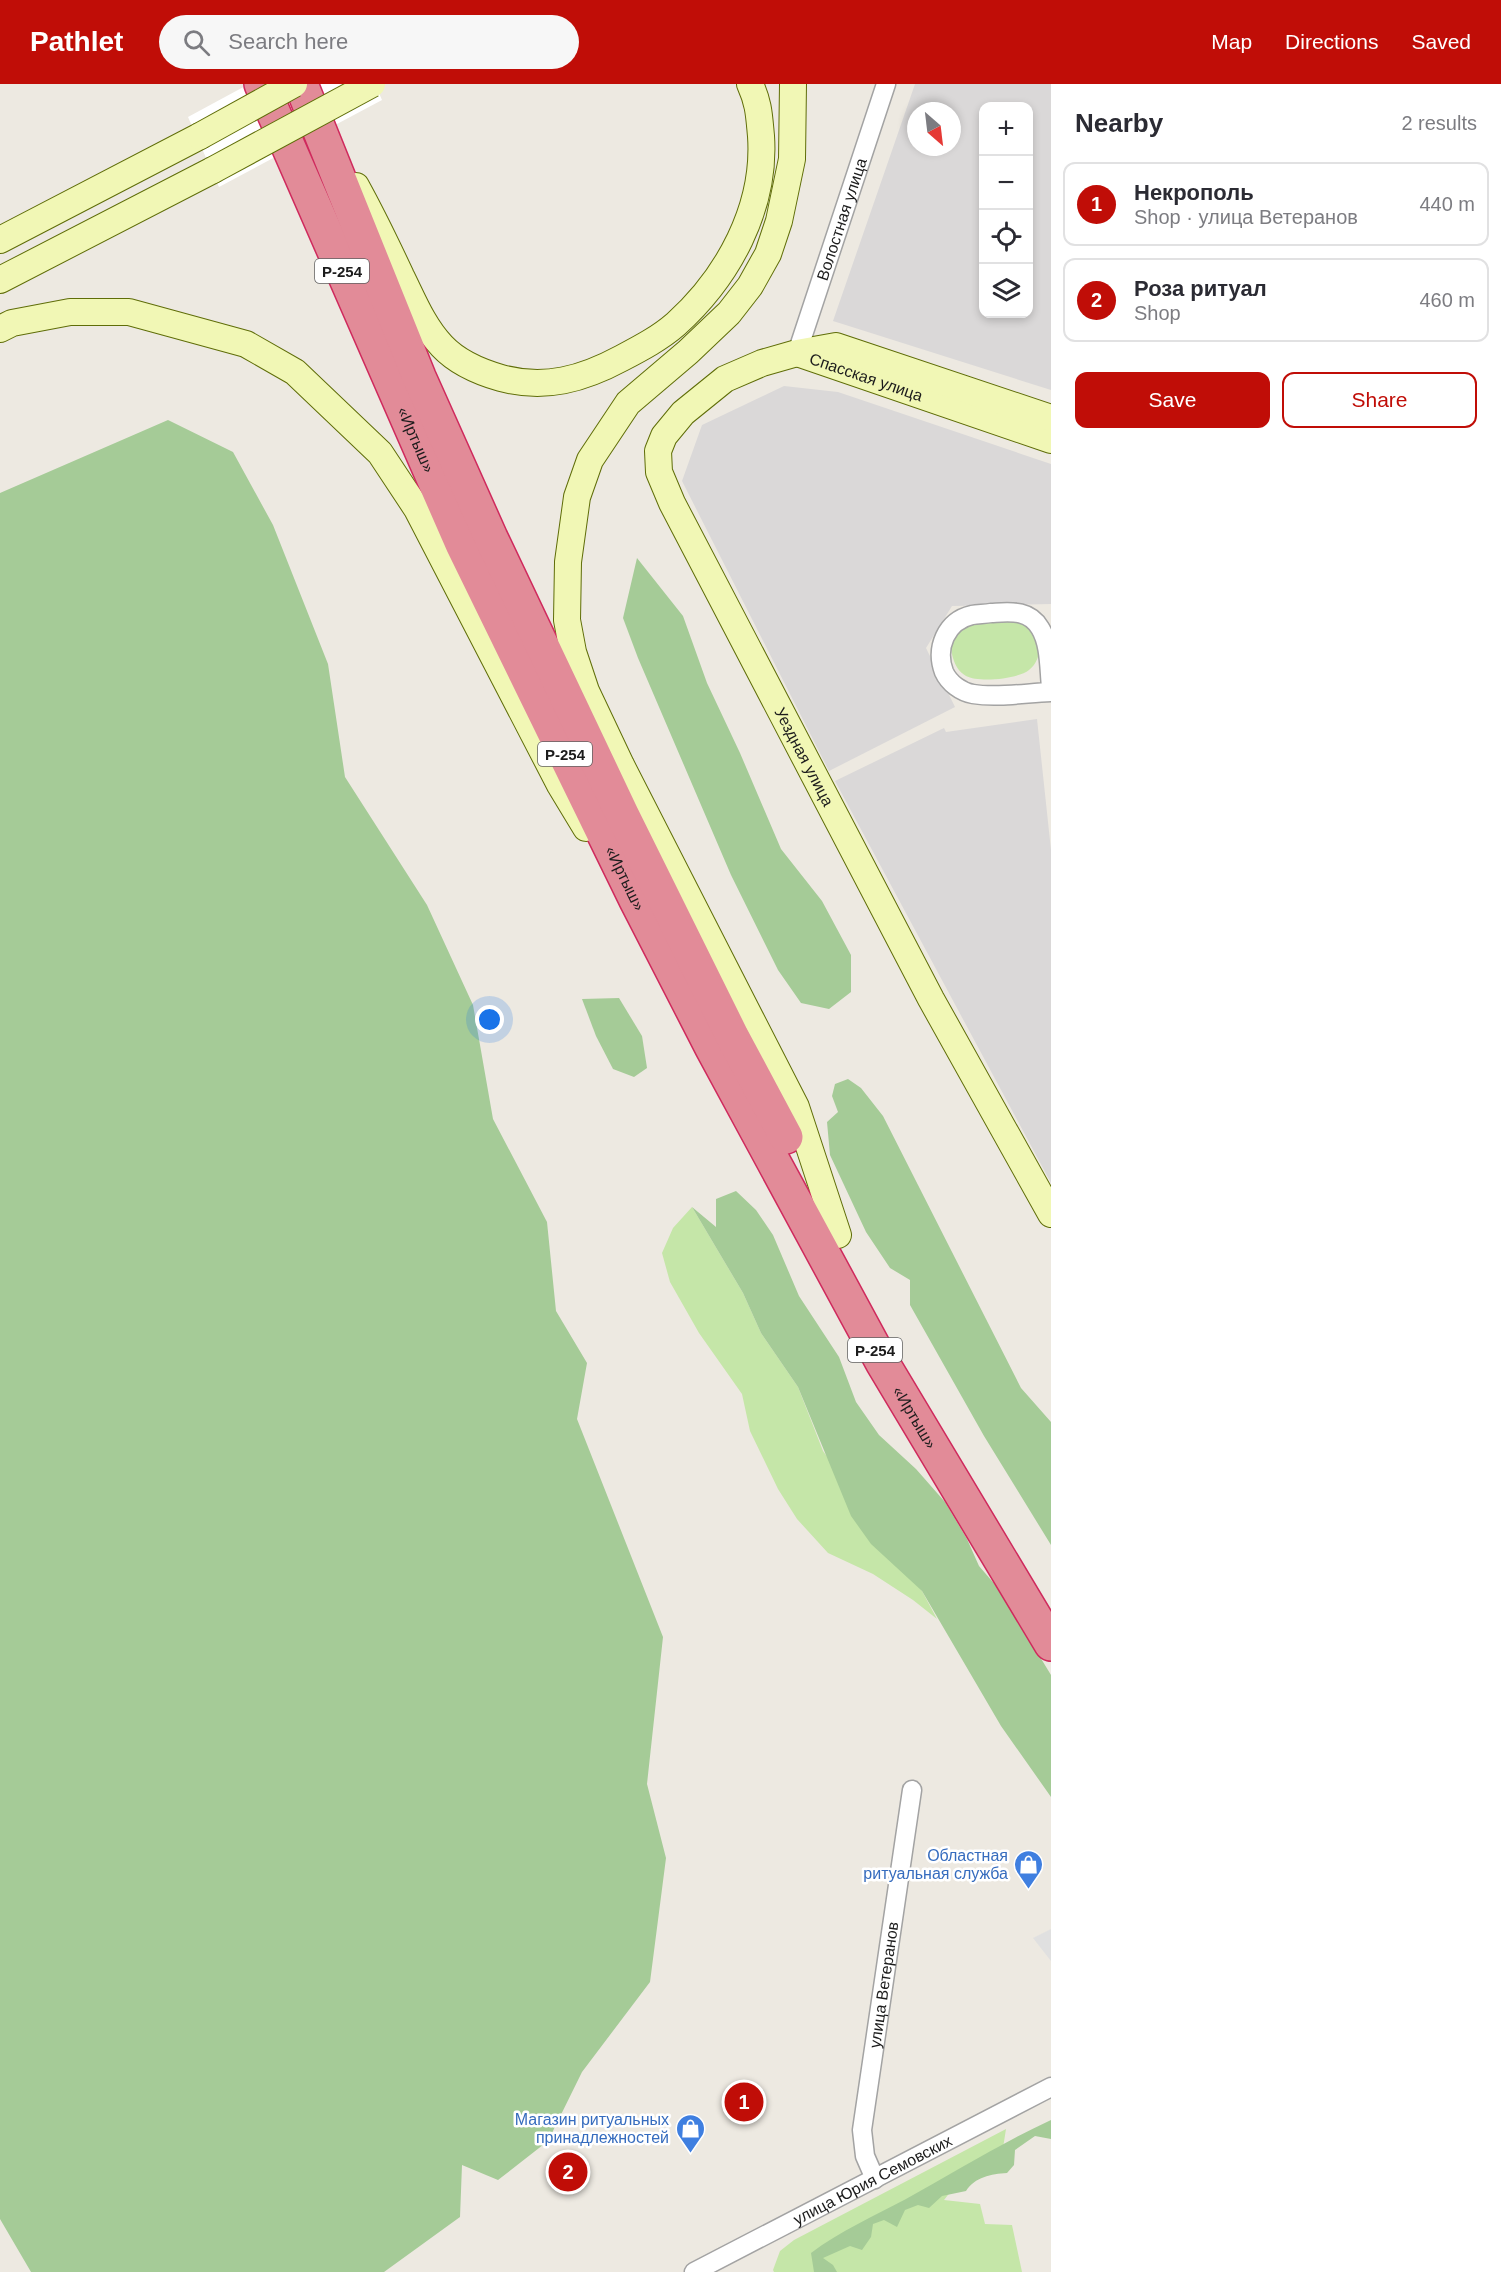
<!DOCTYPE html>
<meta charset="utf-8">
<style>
body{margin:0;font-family:Arial,sans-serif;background:#f7f7f7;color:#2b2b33}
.controls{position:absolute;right:18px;top:18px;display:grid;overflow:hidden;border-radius:12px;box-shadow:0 3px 9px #0003}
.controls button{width:54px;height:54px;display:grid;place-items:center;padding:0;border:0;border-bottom:2px solid #e1e1e2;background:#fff;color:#2b2b33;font:30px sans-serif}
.compass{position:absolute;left:907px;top:18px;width:54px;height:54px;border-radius:50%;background:#fff;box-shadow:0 3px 9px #0003;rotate:152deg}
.you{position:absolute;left:490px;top:936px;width:21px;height:21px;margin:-15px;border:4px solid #fff;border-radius:50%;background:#1a73e8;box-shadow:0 0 0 9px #1a73e833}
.badge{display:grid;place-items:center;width:39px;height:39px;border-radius:50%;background:#c00d07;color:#fff;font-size:20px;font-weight:700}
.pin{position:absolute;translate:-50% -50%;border:3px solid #fff;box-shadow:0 2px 6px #0006}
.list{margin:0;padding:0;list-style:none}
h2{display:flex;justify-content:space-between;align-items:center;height:78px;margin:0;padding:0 24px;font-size:26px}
h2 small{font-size:20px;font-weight:400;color:#7c7c81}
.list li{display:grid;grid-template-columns:39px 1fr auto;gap:18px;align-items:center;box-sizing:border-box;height:84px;margin:0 12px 12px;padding:0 12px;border:2px solid #e1e1e2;border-radius:12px}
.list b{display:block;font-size:22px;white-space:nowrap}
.list p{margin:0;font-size:20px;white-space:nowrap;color:#7c7c81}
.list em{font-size:20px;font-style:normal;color:#7c7c81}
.actions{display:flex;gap:12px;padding:18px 24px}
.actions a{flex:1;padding:14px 0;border:2px solid #c00d07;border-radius:12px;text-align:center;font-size:21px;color:#c00d07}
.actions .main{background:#c00d07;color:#fff}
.icon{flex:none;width:33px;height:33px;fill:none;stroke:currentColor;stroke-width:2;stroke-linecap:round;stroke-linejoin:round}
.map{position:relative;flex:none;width:1051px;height:2188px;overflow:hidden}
header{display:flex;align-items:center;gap:36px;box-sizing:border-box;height:84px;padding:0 30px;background:#c00d07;color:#fff}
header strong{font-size:28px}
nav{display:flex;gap:33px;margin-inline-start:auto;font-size:21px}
.search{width:420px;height:54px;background:#f7f7f7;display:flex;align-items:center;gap:15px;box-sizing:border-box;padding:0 21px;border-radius:33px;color:#7c7c81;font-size:22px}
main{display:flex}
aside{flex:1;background:#fff}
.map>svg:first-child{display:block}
.residential{fill:#dad8d8;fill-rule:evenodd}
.grass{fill:#c5e6a8}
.forest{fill:#a5cb97}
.parking{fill:#e0e0e0}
.pier{fill:#fff}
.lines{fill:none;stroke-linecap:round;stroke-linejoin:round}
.street-casing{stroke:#a3a3a3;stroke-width:21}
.secondary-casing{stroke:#5f6d08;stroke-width:28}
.highway-casing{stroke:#cf2a5d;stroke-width:36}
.street{stroke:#fff;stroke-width:18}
.secondary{stroke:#f1f7b5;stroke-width:26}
.highway{stroke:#e28b98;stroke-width:33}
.secondary-bridge-casing{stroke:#5f6d08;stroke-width:28;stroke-linecap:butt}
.secondary-bridge{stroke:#f1f7b5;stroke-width:26}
.labels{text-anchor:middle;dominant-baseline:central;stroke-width:5;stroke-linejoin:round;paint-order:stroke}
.shield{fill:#fff;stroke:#606060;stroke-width:1.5}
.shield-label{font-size:15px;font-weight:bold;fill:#1c1c1c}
.street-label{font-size:16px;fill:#1c1c1c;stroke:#fff}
.shop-label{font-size:16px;fill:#366cbe;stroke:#fff;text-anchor:end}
</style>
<header>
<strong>Pathlet</strong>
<div class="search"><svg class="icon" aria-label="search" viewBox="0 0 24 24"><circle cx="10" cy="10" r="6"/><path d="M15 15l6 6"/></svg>Search here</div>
<nav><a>Map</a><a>Directions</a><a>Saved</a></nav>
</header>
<main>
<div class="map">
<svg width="1051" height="2188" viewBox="0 0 1051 2188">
<rect width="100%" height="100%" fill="#ede9e1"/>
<!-- residential -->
<g class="residential">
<path d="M915 0H1051V306L833 237ZM984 22H1028V230H984ZM916 27H952V63H916Z"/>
<polygon points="784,302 838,308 1051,380 1051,520 952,522 926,564 955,623 829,687 682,397 702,341"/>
<polygon points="1037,635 1051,766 1051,1099 835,697 944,644 946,648"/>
</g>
<!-- grass -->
<g class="grass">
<path d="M1011 533 1026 539 1041 561C1039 571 1037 580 1029 586 1018 595 979 599 966 592 959 588 955 581 953 574 942 536 987 536 1011 533Z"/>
<polygon points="692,1123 743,1209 761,1249 798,1303 823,1367 922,1507 937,1535 913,1516 873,1490 828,1469 797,1435 778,1405 750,1347 742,1310 699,1249 670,1198 662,1169 673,1144"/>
<polygon points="1006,2045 1000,2083 955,2102 944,2116 980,2120 985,2140 1012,2141 1022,2188 774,2188 773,2186 780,2167 794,2156"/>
</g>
<!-- forest -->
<g class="forest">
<polygon points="168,336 233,368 273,441 328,580 345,693 427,821 473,921 493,1035 547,1138 556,1227 587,1279 577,1335 663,1553 647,1700 666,1774 650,1898 582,1988 548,2057 498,2096 462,2081 460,2133 384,2188 31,2188 0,2135 0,409"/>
<polygon points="637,474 683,532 707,599 740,669 781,765 822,817 851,871 851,908 829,925 801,919 778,886 731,791 638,574 623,534"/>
<polygon points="619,914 642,952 647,984 634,993 613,985 596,952 582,915"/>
<polygon points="848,995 861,1004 883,1032 1021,1304 1051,1338 1051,1461 984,1352 910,1221 910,1196 890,1184 866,1148 830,1071 827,1038 838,1028 832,1012 835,1000"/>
<polygon points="736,1107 756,1126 773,1151 799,1212 839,1273 856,1318 879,1351 916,1385 945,1418 967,1455 979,1482 998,1504 1051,1591 1051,1713 1001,1642 922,1507 871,1460 851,1432 798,1303 761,1249 743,1209 692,1123 716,1143 716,1115"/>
<path d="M1051 2036V2055L1035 2052 1015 2066 1014 2081 1007 2089C991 2090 975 2093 966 2107L942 2112 929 2124 918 2121 905 2126 897 2143 884 2136 873 2140 871 2153 862 2166 850 2162 823 2174 833 2181 837 2188H814L811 2169C840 2147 874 2132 906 2115 954 2088 1001 2059 1051 2036Z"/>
</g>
<!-- parking -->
<polygon class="parking" points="1051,1845 1051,1877 1033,1854"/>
<!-- pier -->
<polygon class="pier" points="249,0 375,0 382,16 219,103 188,33"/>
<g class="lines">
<defs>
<g id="street">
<path id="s1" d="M797 269 886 0"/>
<path d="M1051 603C1049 584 1050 560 1040 544 1029 525 1010 528 991 529 985 530 978 530 972 531 946 537 935 564 944 588 949 599 961 608 973 610 997 614 1026 609 1051 608"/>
<path id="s2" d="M875 2095 865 2072 862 2046 912 1706"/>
<path id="s3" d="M694 2188 1051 2003"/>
</g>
<g id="secondary">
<polyline points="793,0 792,75 779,137 768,170 750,202 729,229 688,268 628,319 590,376 577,413 568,478 567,536 573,568 586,607 621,681 796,1023 838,1151"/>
<path d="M356 102C372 131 387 162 401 192 413 216 423 242 442 262 457 278 480 288 501 294 545 306 583 295 622 274 641 264 660 254 676 240 728 193 766 124 761 52 759 31 759 20 750 0"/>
<polyline points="0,156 200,52"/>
<polyline points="0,196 213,86"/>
<polyline points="0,245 12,239 70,228 129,228 246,260 295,288 380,369 417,425 560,701 586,744"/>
<path id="s4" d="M800 270 1051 356"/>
<path id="s5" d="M1051 334 836 262 797 269 762 279 725 295 683 329 664 352 658 367 659 388 672 419 931 915 1051 1130"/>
</g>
<g id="highway">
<path id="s6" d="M261 0 462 460 636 816 712 964 882 1278 1051 1560"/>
<polyline points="301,0 419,293 491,454 622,730 732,952 786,1053"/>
</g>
</defs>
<!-- street casing -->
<use href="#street" class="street-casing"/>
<!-- secondary casing -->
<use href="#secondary" class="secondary-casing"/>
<!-- highway casing -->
<use href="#highway" class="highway-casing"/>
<!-- street -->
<use href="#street" class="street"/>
<!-- secondary -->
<use href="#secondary" class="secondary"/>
<!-- highway -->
<use href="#highway" class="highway"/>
<defs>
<g id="secondary-bridge">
<polyline points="200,52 294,0"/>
<polyline points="213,86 372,0"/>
</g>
</defs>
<!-- secondary-bridge casing -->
<use href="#secondary-bridge" class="secondary-bridge-casing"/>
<!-- secondary-bridge -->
<use href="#secondary-bridge" class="secondary-bridge"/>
</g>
<!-- icons -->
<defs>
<symbol id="shop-pin" viewBox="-11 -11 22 30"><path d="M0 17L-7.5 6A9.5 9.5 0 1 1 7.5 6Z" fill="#3f7fe0" stroke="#fff"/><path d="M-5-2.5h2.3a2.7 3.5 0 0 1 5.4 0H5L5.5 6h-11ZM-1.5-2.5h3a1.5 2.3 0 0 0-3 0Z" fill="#fff"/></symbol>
</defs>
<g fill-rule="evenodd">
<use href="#shop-pin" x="1012" y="1764" width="33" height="45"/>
<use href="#shop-pin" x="674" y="2028" width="33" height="45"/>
</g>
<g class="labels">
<!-- shield labels -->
<g class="shield">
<rect x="315" y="175" width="54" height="24" rx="4.5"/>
<rect x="538" y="658" width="54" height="24" rx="4.5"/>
<rect x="848" y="1254" width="54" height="24" rx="4.5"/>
</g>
<g class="shield-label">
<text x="342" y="187">Р-254</text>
<text x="565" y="670">Р-254</text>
<text x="875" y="1266">Р-254</text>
</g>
<!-- street labels -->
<g class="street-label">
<text stroke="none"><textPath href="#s1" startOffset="141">Волостная улица</textPath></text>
<text stroke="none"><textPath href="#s4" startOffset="70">Спасская улица</textPath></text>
<text stroke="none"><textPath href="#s6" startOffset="388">«Иртыш»</textPath></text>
<text stroke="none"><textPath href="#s5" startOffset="784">Уездная улица</textPath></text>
<text stroke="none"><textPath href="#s6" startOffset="874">«Иртыш»</textPath></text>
<text stroke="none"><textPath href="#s6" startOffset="1486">«Иртыш»</textPath></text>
<text stroke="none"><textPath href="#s2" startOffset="198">улица Ветеранов</textPath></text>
<text stroke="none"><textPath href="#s3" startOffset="201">улица Юрия Семовских</textPath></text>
</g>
<!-- shop labels -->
<g class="shop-label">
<text x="1008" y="1771">Областная<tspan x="1008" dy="18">ритуальная служба</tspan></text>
<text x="669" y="2035">Магазин ритуальных<tspan x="669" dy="18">принадлежностей</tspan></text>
</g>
</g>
</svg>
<div class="controls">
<button>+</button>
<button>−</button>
<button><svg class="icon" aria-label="locate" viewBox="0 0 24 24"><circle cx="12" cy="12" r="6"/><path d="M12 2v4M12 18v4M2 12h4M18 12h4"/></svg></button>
<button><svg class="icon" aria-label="layers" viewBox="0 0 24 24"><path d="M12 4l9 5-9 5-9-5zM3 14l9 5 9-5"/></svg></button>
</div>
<svg class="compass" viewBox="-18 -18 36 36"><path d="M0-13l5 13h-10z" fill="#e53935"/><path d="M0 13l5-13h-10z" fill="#7c7c81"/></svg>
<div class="you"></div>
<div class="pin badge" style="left:744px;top:2018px">1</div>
<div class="pin badge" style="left:568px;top:2088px">2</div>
</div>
<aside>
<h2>Nearby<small>2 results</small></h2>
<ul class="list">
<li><span class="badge">1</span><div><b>Некрополь</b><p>Shop · улица Ветеранов</p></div><em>440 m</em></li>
<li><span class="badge">2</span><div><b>Роза ритуал</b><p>Shop</p></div><em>460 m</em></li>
</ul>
<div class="actions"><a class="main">Save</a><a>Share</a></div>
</aside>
</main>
